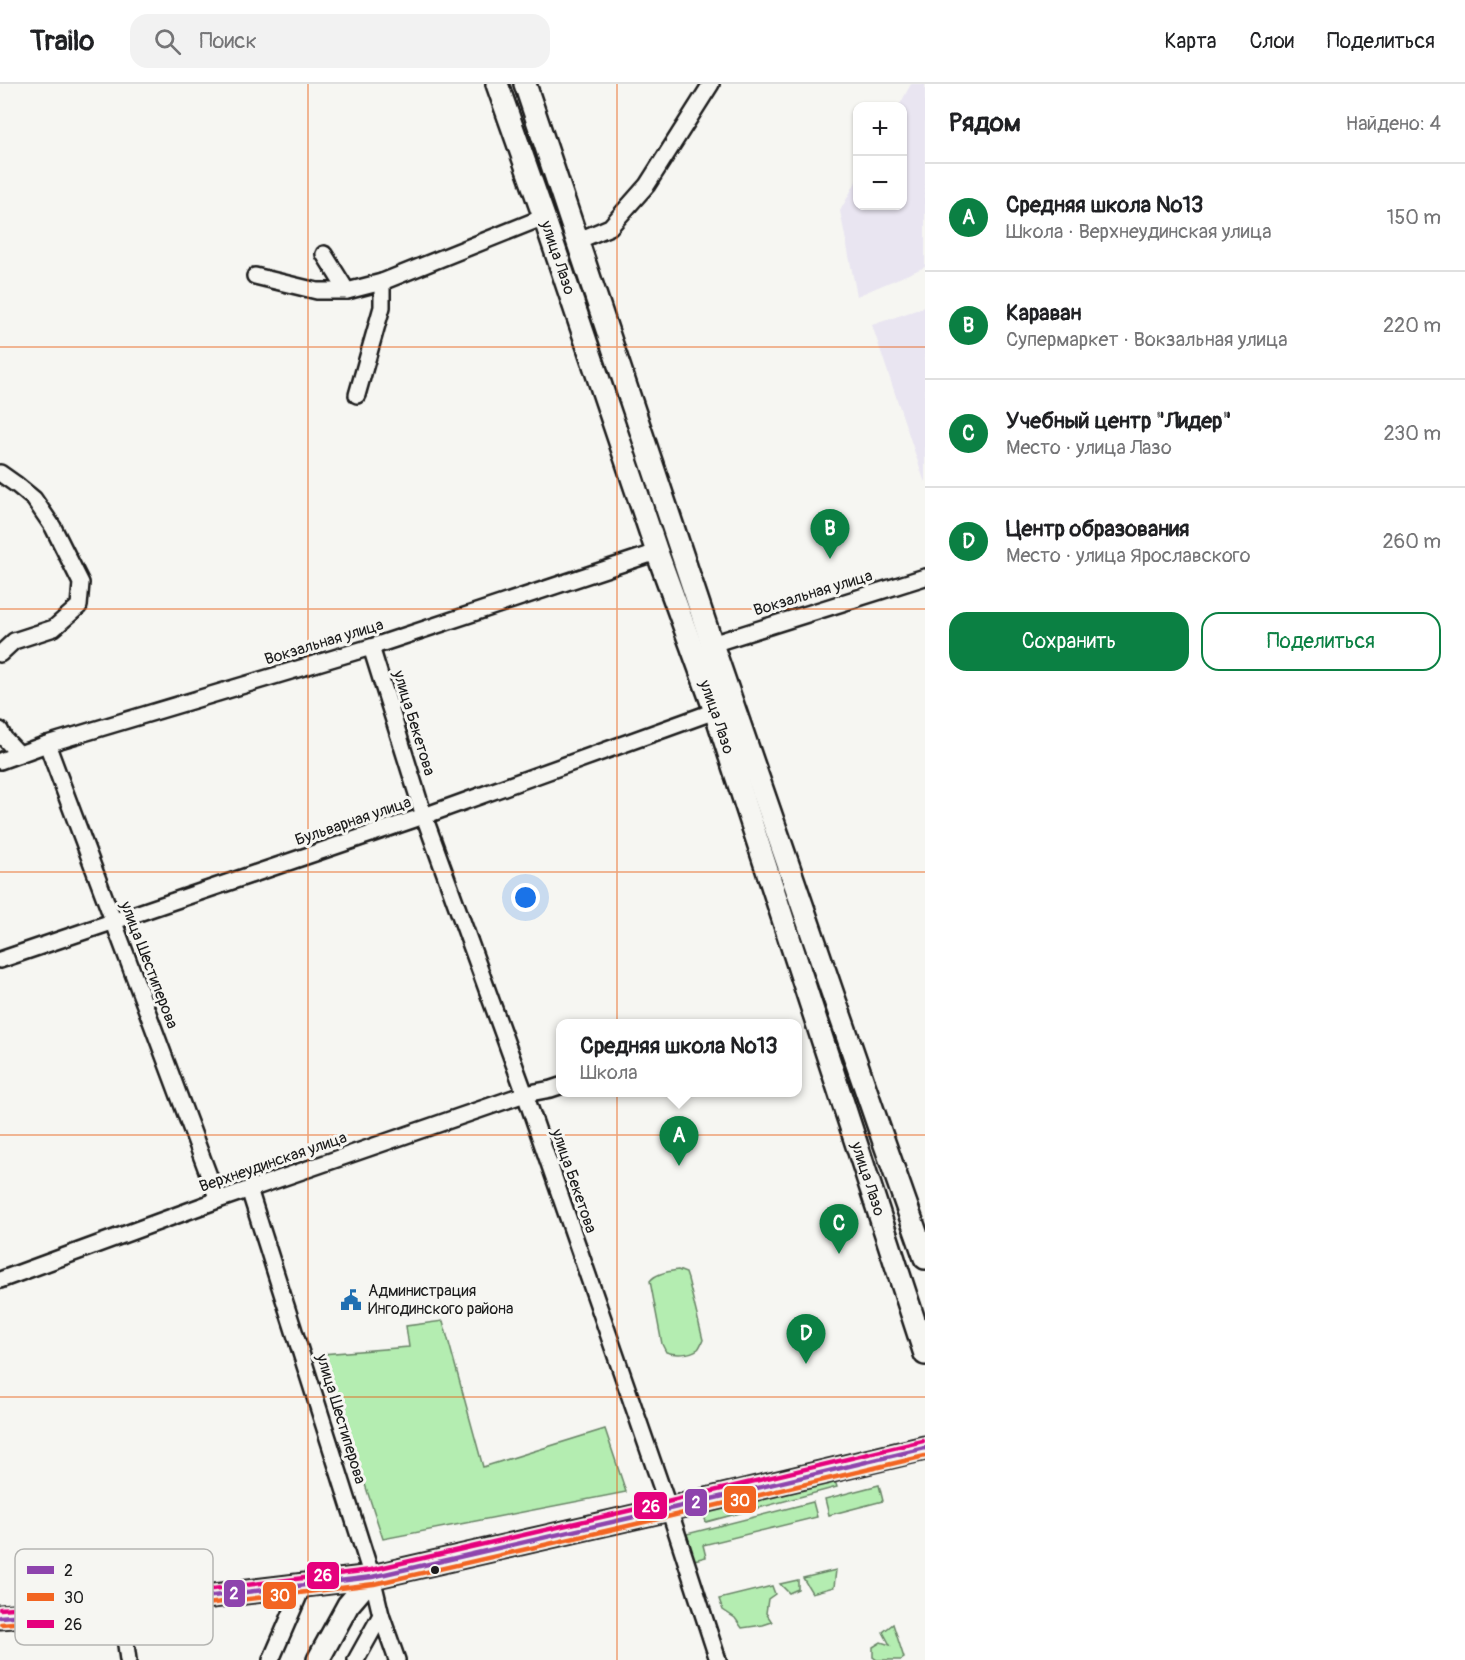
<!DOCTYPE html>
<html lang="ru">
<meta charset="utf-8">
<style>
body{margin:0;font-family:Pangolin,sans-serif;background:#f2f2f2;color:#202124}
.controls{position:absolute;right:18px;top:18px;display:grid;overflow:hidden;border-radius:12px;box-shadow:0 2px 4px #0004}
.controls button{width:54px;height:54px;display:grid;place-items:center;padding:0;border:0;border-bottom:2px solid #e0e0e0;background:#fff;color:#202124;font:30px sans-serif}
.you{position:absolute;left:526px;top:814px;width:21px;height:21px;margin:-15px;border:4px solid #fff;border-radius:50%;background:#1a73e8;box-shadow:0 0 0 9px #1a73e833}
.badge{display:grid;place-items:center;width:39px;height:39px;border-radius:50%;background:#0b8043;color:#fff;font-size:20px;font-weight:700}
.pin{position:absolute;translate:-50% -50px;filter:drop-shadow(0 2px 3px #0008)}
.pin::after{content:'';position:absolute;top:32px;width:21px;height:18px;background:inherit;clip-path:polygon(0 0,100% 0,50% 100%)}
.popup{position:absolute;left:556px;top:935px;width:246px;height:78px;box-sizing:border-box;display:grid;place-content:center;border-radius:12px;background:#fff;filter:drop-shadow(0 2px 4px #0005);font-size:20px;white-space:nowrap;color:#757577}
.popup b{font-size:22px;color:#202124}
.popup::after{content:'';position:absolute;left:50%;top:100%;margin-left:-12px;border:12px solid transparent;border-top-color:#fff}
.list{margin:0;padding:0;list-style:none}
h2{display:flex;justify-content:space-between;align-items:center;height:78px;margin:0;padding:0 24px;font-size:26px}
h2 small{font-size:20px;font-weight:400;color:#757577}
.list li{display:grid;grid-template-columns:39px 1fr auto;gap:18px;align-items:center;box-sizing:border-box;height:108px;padding:0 24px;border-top:2px solid #e0e0e0}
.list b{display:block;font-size:22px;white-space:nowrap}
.list p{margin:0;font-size:20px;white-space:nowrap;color:#757577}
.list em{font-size:20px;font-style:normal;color:#757577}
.actions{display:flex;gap:12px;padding:18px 24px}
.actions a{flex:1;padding:14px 0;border:2px solid #0b8043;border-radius:18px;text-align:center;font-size:21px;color:#0b8043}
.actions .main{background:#0b8043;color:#fff}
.icon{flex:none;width:33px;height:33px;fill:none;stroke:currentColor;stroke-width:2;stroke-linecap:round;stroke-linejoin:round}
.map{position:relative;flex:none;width:925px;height:1576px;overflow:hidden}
header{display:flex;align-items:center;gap:36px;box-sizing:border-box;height:84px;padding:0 30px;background:#fff;border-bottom:2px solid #e0e0e0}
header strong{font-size:28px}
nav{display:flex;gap:33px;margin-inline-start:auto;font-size:21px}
.search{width:420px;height:54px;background:#f2f2f2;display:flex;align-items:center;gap:15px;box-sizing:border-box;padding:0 21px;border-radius:18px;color:#757577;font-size:22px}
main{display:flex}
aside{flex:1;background:#fff}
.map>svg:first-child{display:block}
.built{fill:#e9e5f1}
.green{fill:#b4edb1;stroke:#688466;stroke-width:1.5}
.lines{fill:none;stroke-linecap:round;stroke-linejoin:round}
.street-casing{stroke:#1c1c1c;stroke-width:20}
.secondary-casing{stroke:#1c1c1c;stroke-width:26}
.primary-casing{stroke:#1c1c1c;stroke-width:27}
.street{stroke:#f6f6f2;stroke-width:15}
.secondary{stroke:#f6f6f2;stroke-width:21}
.primary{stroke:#fadf96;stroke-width:22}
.bus-1-casing{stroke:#f6f6f2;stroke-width:9}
.bus-2-casing{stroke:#f6f6f2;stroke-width:9}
.bus-3-casing{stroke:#f6f6f2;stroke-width:9}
.bus-1{stroke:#8e44ad;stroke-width:4.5}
.bus-2{stroke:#f26522;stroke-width:4.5}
.bus-3{stroke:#e5007d;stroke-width:4.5}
.grid{fill:none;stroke:#e8590c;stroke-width:1.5;stroke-opacity:0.55}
.bus-dot{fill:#1c1c1c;stroke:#f6f6f2;stroke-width:2}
.labels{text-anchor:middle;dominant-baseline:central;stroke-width:6;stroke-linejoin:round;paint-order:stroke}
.street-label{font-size:16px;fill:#1c1c1c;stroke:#f6f6f2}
.poi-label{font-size:16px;fill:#1c1c1c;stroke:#f6f6f2;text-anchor:start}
.key{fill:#f6f6f2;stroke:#b5b5b2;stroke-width:1.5}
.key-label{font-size:16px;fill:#1c1c1c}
.line-badge{stroke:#f6f6f2;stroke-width:2}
.badge-label{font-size:16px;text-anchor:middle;font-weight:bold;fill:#fff}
</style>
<header>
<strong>Trailo</strong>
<div class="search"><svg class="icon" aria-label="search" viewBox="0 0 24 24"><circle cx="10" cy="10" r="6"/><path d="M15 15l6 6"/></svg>Поиск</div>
<nav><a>Карта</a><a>Слои</a><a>Поделиться</a></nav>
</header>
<main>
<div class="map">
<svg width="925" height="1576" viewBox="0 0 925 1576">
<rect width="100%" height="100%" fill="#f6f6f2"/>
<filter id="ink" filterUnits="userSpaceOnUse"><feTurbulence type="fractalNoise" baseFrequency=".0167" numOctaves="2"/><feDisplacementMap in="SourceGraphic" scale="12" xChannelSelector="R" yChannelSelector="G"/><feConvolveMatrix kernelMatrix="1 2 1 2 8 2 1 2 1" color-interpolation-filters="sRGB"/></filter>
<g filter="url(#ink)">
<!-- built -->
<g class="built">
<polygon points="911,0 925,0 925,183 857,212 840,127 857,96 858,122 902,122 902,22 899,22"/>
<polygon points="925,223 925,399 872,241"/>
</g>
<!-- green -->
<g class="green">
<path d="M678 1186 686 1189 688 1195 703 1256C702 1258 700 1263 698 1265 690 1271 675 1271 666 1268L662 1260 650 1197C656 1189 668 1188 678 1186Z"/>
<polygon points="443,1237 483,1383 605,1345 626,1408 383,1455 322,1270 409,1263 406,1242"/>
<polygon points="835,1397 837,1403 706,1438 702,1424"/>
<polygon points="879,1401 883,1417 829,1431 825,1415"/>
<polygon points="813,1418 817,1433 703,1461 706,1473 694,1476 687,1450"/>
<polygon points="836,1486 834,1503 812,1509 803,1494"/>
<polygon points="798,1496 798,1505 789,1509 780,1500"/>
<polygon points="772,1502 775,1510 768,1515 766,1529 772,1538 763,1541 742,1544 735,1534 723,1526 719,1515"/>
<polygon points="893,1540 904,1574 901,1576 877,1576 873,1573 873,1563 881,1558 890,1561 883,1548"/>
</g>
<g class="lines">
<defs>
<g id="street">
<polyline points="577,157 610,143 647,101 711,0"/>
<polyline points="324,170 347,207"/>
<polyline points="255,192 317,207 347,207 382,198 544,133"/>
<polyline points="357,311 382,223 382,198"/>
<polyline points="0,389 17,401 34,415 53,443 81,499 79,522 54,544 14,557 0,570"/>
<polyline points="712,560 925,493"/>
<polyline points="371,563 424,732 525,1010 669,1425 718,1576"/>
<polyline points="0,646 4,654 19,670"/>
<polyline points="47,660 218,1116"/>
<polyline points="0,677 47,660 371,563 657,468"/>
<polyline points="0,876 424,732 715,627"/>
<polyline points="249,1105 372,1493 381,1531 397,1576"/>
<polyline points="0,1196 218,1116 525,1010 551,1005 560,1002"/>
<polyline points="121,1523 128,1576"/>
<polyline points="271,1576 303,1502"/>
<polyline points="356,1576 381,1531"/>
</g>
<g id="secondary">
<path id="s1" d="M497 0 544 133 657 468 715 627 925 1270"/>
<polyline points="525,0 712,560 878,1041 925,1174"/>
<polyline points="318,1576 348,1521 372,1493"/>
</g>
<polyline id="primary" points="0,1533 121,1523 372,1493 669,1425 925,1364"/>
</defs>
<!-- street casing -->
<use href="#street" class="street-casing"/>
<!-- secondary casing -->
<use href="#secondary" class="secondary-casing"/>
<!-- primary casing -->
<use href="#primary" class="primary-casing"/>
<!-- street -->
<use href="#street" class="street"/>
<!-- secondary -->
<use href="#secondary" class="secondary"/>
<!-- primary -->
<use href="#primary" class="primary"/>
<defs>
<polyline id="bus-1" points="0,1533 121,1523 372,1493 669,1425 925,1364"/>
<polyline id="bus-2" points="1,1540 122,1530 374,1500 671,1432 925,1372"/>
<polyline id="bus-3" points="0,1525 120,1516 371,1486 667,1418 923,1357"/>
</defs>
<!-- bus-1 casing -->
<use href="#bus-1" class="bus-1-casing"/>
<!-- bus-2 casing -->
<use href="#bus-2" class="bus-2-casing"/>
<!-- bus-3 casing -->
<use href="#bus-3" class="bus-3-casing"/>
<!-- bus-1 -->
<use href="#bus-1" class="bus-1"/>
<!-- bus-2 -->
<use href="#bus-2" class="bus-2"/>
<!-- bus-3 -->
<use href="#bus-3" class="bus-3"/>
</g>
</g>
<!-- grid -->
<path class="grid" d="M308 0V1576M617 0V1576M0 263H925M0 525H925M0 788H925M0 1051H925M0 1313H925"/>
<!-- icons -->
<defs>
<symbol id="civic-bare" viewBox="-9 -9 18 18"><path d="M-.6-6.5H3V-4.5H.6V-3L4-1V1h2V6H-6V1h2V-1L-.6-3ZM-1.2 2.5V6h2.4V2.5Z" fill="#1f6fb2" stroke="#f6f6f2" stroke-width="2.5" paint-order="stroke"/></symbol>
</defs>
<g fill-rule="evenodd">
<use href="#civic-bare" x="336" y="1201" width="30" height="30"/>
</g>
<!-- markers -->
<circle class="bus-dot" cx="435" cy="1486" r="5"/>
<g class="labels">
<!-- street labels -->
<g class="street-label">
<text stroke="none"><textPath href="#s1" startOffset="184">улица Лазо</textPath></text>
<text transform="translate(813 509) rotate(-17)">Вокзальная улица</text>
<text transform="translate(324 558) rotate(-17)">Вокзальная улица</text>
<text stroke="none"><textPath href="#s1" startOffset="670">улица Лазо</textPath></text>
<text transform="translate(414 639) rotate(73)">улица Бекетова</text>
<text transform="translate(353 737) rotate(-19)">Бульварная улица</text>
<text transform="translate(149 881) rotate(69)">улица Шестиперова</text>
<text transform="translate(273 1078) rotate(-19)">Верхнеудинская улица</text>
<text stroke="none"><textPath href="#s1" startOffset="1156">улица Лазо</textPath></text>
<text transform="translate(574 1097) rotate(71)">улица Бекетова</text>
<text transform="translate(341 1335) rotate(73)">улица Шестиперова</text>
</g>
<!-- poi labels -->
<g class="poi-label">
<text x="368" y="1207">Администрация<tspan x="368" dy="18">Ингодинского района</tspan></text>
</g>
</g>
<!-- legend -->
<rect x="15" y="1465" width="198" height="96" rx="9" class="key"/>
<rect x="27" y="1482" width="27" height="8" fill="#8e44ad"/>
<rect x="27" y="1509" width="27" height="8" fill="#f26522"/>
<rect x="27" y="1536" width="27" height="8" fill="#e5007d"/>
<g class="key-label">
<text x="64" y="1492">2</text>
<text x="64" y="1519">30</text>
<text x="64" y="1546">26</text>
</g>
<g class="line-badge">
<rect x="723" y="1401" width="34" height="29" rx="6" fill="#f26522"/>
<rect x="684" y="1404" width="24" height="29" rx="6" fill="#8e44ad"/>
<rect x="633" y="1407" width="35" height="29" rx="6" fill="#e5007d"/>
<rect x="306" y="1477" width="34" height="29" rx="6" fill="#e5007d"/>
<rect x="223" y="1495" width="23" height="29" rx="6" fill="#8e44ad"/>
<rect x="262" y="1497" width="35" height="29" rx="6" fill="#f26522"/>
</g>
<g class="badge-label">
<text x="740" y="1422">30</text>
<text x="696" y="1424">2</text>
<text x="651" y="1428">26</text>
<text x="323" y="1497">26</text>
<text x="234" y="1515">2</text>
<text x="280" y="1517">30</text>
</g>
</svg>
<div class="controls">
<button>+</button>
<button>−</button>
</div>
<div class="you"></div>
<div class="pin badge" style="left:679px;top:1082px">A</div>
<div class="popup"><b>Средняя школа №13</b>Школа</div>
<div class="pin badge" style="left:830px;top:475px">B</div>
<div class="pin badge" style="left:839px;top:1170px">C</div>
<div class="pin badge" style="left:806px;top:1280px">D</div>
</div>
<aside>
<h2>Рядом<small>Найдено: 4</small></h2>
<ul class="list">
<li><span class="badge">A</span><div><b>Средняя школа №13</b><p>Школа · Верхнеудинская улица</p></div><em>150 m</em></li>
<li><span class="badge">B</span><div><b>Караван</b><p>Супермаркет · Вокзальная улица</p></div><em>220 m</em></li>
<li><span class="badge">C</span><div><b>Учебный центр &quot;Лидер&quot;</b><p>Место · улица Лазо</p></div><em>230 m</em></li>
<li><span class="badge">D</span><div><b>Центр образования</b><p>Место · улица Ярославского</p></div><em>260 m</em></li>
</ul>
<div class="actions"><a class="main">Сохранить</a><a>Поделиться</a></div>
</aside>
</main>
